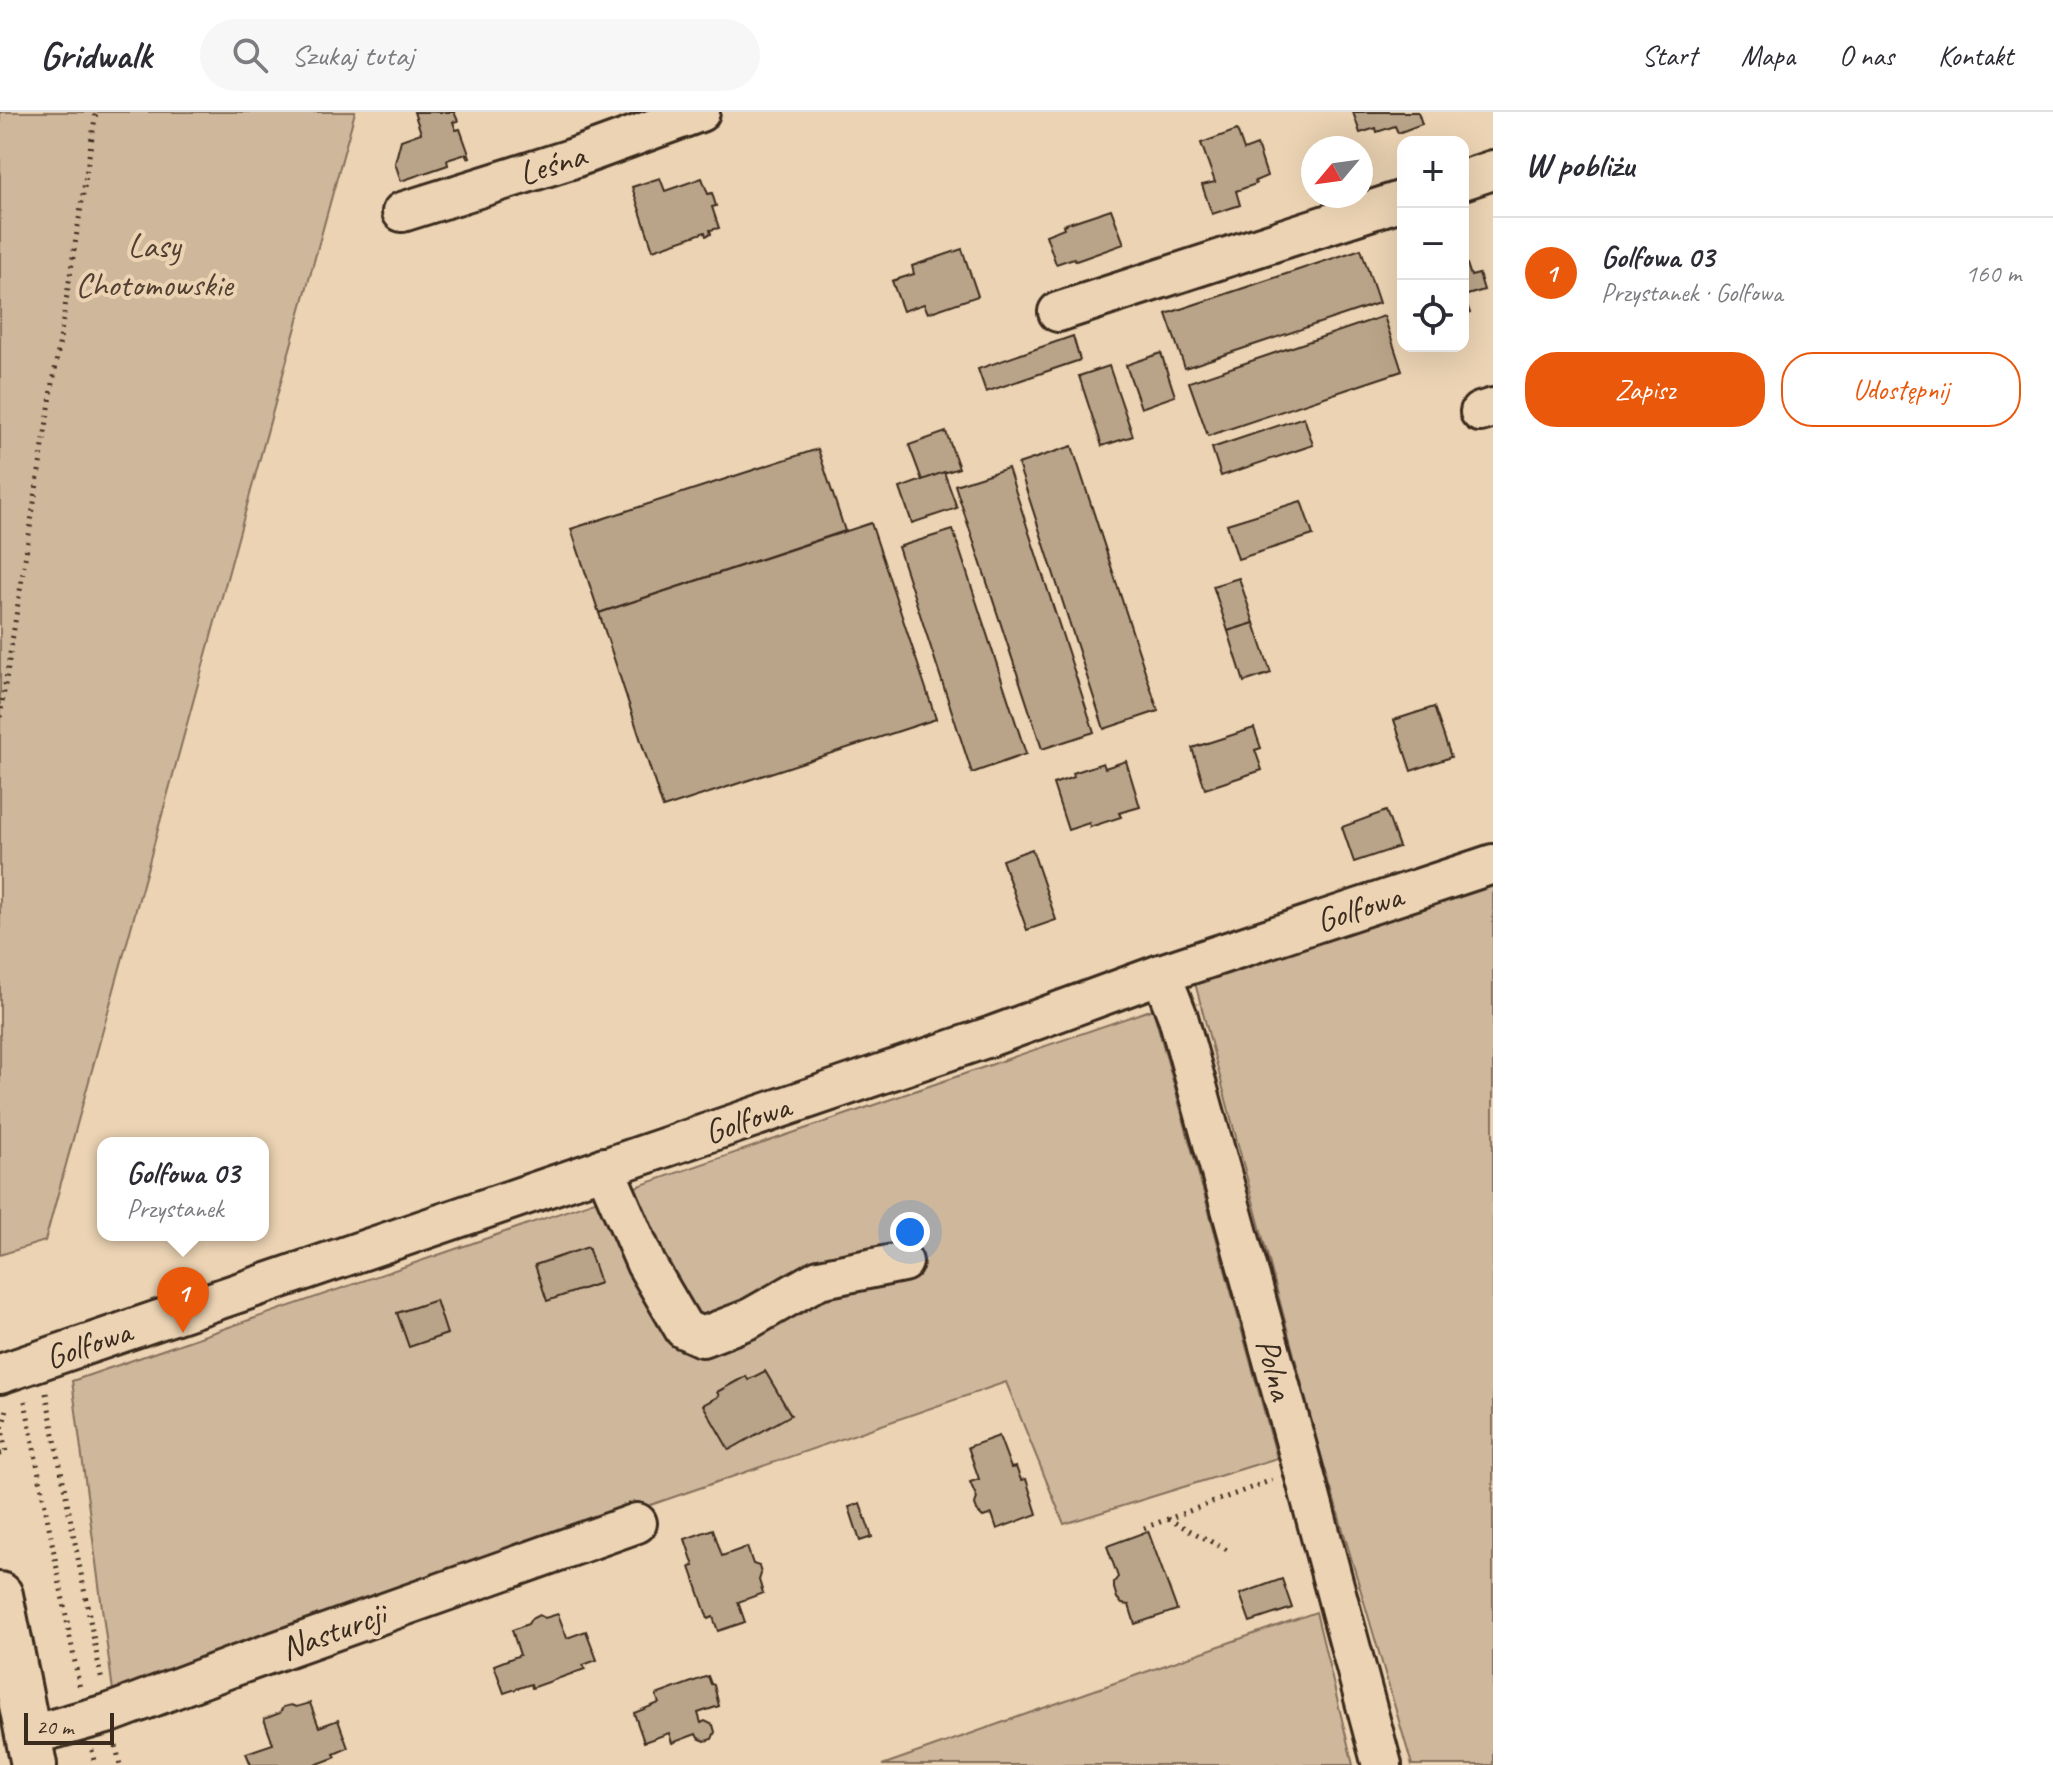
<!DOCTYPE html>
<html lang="pl">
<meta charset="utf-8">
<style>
body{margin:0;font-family:Caveat,sans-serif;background:#f7f7f7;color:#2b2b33}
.controls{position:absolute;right:24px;top:24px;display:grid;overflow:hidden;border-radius:16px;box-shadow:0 8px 32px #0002}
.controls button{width:72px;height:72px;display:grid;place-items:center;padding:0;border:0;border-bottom:2px solid #e1e1e2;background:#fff;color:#2b2b33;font:40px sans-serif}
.compass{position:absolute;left:1301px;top:24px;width:72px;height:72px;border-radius:50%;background:#fff;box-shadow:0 8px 32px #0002;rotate:241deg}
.scale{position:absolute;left:24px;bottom:20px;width:90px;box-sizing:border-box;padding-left:8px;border:4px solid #3b2a1e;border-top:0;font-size:22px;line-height:28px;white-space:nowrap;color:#3b2a1e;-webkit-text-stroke:6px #ebd3b3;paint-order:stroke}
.you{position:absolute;left:910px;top:1120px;width:28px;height:28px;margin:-20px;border:6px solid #fff;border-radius:50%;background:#1a73e8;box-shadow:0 0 0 12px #1a73e833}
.badge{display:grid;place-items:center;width:52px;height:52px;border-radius:50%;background:#ea580c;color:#fff;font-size:26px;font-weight:700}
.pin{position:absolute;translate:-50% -66px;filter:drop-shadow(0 2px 4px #0008)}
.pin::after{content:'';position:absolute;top:42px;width:28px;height:24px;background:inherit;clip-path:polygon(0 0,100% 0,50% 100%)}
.popup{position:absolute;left:97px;top:1025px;width:172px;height:104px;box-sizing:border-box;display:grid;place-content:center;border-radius:16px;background:#fff;filter:drop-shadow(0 2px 6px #0005);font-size:26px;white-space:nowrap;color:#7c7c81}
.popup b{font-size:30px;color:#2b2b33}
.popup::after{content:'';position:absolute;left:50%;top:100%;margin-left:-16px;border:16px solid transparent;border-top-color:#fff}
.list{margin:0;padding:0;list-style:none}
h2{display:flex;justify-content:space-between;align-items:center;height:104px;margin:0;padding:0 32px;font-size:34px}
h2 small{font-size:26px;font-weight:400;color:#7c7c81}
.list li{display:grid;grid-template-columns:52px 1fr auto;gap:24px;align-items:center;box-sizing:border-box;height:112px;padding:0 32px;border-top:2px solid #e1e1e2}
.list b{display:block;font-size:30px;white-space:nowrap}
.list p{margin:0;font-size:26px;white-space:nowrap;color:#7c7c81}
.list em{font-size:26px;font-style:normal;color:#7c7c81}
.actions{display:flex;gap:16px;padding:24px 32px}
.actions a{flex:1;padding:18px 0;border:2px solid #ea580c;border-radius:32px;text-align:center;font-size:28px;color:#ea580c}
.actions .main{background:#ea580c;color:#fff}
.icon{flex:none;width:44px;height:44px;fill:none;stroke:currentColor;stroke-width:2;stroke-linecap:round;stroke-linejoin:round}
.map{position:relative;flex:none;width:1493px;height:1653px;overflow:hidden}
header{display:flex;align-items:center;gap:48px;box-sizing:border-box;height:112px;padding:0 40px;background:#fff;border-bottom:2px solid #e1e1e2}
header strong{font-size:38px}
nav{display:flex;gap:44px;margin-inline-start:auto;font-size:28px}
.search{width:560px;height:72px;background:#f7f7f7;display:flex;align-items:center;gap:20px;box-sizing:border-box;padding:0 28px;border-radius:44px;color:#7c7c81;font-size:30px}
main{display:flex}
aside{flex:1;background:#fff}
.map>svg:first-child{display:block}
.green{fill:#cfb79b;stroke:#85705c;stroke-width:2}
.building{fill:#baa489;stroke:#3b2a1e;stroke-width:2}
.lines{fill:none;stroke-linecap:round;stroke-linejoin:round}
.minor-casing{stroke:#3b2a1e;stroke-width:44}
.major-casing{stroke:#3b2a1e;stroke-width:50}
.path{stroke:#3b2a1e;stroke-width:5;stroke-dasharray:2 6;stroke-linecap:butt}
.minor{stroke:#ebd3b3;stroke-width:38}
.major{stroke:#ebd3b3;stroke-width:44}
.labels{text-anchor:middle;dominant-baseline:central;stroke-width:8;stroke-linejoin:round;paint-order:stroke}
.street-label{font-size:34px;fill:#3b2a1e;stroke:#ebd3b3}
.park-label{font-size:34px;fill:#513f31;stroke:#ebd3b3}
</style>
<header>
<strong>Gridwalk</strong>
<div class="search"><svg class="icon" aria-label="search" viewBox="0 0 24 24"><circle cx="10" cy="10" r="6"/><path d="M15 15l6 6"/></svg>Szukaj tutaj</div>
<nav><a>Start</a><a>Mapa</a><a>O nas</a><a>Kontakt</a></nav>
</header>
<main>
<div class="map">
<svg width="1493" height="1653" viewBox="0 0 1493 1653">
<rect width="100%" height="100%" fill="#ebd3b3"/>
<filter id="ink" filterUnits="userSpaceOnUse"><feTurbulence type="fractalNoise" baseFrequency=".0125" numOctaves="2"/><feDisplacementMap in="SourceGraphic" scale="16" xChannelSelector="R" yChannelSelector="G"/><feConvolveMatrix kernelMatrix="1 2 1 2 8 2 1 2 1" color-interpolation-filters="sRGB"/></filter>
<g filter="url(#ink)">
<!-- green -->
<g class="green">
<polygon points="0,0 355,0 45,1129 0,1143"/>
<polygon points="1493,773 1493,1653 1412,1653 1318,1333 1195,871"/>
<polygon points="1153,897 1277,1346 1064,1412 1006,1270 113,1579 72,1269"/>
<polygon points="1316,1500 1353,1653 882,1653"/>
</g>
<!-- building -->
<g class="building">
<polygon points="414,0 454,0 458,9 453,10 456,18 460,17 470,45 467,46 466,42 447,48 448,53 401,69 395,51 401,28 421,21"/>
<polygon points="1353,0 1418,0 1422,12 1398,21 1395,14 1377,20 1376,16 1360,21"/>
<polygon points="1237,18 1244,38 1257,33 1267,64 1255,69 1256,72 1236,79 1240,93 1212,102 1202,73 1215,70 1201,31"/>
<polygon points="660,66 665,79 702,66 708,82 712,81 716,94 712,95 719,116 710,118 711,122 706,124 705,120 653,138 632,75"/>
<polygon points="1111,97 1124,132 1076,149 1074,146 1056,152 1046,123 1064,116 1063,113"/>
<polygon points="962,137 978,184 928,201 924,192 903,199 892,169 914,162 912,154"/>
<polygon points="1361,137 1379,191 1185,256 1166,202"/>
<polygon points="1463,140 1471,164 1479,162 1484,178 1464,184 1470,201 1463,204"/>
<polygon points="1384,204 1402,259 1208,324 1189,270"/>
<polygon points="1073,224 1080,248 986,280 978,257"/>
<polygon points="1161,241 1175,284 1141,296 1126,253"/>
<polygon points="1109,254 1133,324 1102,334 1079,264"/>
<polygon points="1304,305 1313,333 1221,364 1212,336"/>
<polygon points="946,320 959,356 922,368 909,333"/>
<polygon points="1072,334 1158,599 1104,617 1018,352"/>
<polygon points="818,337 845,419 599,501 571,417"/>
<polygon points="1008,356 1094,620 1042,637 955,373"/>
<polygon points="944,360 957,396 912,411 900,376"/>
<polygon points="1301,389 1313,423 1238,447 1227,412"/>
<polygon points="871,411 936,607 663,696 599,501"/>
<polygon points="953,418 1026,642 972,661 898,435"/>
<polygon points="1239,466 1254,511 1228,519 1213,474"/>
<polygon points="1254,511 1271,561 1244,570 1228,519"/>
<polygon points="1434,595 1451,645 1411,659 1394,608"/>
<polygon points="1254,616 1261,636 1255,638 1262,658 1205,677 1192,636"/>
<polygon points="1126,649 1140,695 1119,701 1121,705 1090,715 1089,711 1068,718 1053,672 1074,665 1073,661 1103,651 1105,656"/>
<polygon points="1386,699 1399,735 1354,750 1342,715"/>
<polygon points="1032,737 1056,808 1027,818 1002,748"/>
<polygon points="588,1135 600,1171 547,1189 535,1153"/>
<polygon points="436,1188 447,1222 409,1235 397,1201"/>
<polygon points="765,1259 791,1303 729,1338 703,1293 719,1284 717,1280 746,1264 748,1268"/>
<polygon points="999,1324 1011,1356 1016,1355 1021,1368 1026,1367 1037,1402 997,1417 992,1402 983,1405 977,1399 975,1392 977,1386 970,1370 979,1367 968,1335"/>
<polygon points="860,1391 872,1425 860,1429 849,1395"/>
<polygon points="713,1417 722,1444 747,1435 753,1452 759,1454 761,1462 759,1468 763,1481 738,1490 745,1510 718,1519 713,1505 708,1507 690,1455 694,1454 685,1427"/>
<polygon points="1148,1419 1177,1498 1135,1512 1129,1493 1122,1492 1117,1486 1114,1476 1114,1470 1118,1465 1107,1434"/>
<polygon points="1282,1467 1292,1496 1250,1510 1240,1482"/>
<polygon points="558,1502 567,1526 586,1519 597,1548 583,1553 585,1557 532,1576 531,1572 504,1581 494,1553 520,1543 512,1518 528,1512 531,1507 539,1503 545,1506"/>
<polygon points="708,1564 711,1572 714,1573 719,1594 698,1601 701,1611 705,1609 713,1613 715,1620 712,1627 705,1629 698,1626 696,1622 672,1631 669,1621 644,1630 634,1601 659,1591 656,1583"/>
<polygon points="310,1591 319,1615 338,1608 348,1636 334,1642 336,1645 315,1653 251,1653 246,1641 273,1632 264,1607 280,1601 283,1595 291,1593 296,1595"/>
</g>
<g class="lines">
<defs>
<g id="minor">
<polyline points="1463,68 1493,58"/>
<polyline points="402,100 571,47 700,0"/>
<polyline points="1058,200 1403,88"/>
<polyline points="1480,300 1493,296"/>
<polyline points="1161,862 1178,905 1300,1346 1382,1653"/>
<polyline points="604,1055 646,1152 684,1217 702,1225 749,1207 819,1167 903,1150"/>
<polyline points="0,1262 992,924 1161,862 1493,752"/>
<polyline points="28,1624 110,1601 235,1554 637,1411"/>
</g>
<polyline id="major" points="0,1483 34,1653"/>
</defs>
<!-- minor casing -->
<use href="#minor" class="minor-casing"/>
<!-- major casing -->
<use href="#major" class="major-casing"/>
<!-- path -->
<g class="path">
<polyline points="0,605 96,0"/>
<polyline points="46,1281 102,1570"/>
<polyline points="25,1289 80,1577"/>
<polyline points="0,1342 6,1341 2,1317 8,1293"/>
<polyline points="1168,1407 1231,1440"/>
<polyline points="1144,1416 1272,1368"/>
<polyline points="116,1634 120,1653"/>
<polyline points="92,1638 95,1653"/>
</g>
<!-- minor -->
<use href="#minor" class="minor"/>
<!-- major -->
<use href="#major" class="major"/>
</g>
</g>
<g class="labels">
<!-- street labels -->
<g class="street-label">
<text transform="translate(552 52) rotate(-18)">Leśna</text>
<text transform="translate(1359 796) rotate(-18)">Golfowa</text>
<text transform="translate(747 1007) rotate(-19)">Golfowa</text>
<text transform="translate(88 1232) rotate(-19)">Golfowa</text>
<text transform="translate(1275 1257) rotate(75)">Polna</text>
<text transform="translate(333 1519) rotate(-20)">Nasturcji</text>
</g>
<!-- park labels -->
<g class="park-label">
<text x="154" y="133">Lasy<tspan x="154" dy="39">Chotomowskie</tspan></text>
</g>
</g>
</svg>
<div class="controls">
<button>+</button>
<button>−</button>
<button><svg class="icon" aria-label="locate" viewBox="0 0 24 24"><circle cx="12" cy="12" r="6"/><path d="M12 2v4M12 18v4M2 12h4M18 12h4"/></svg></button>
</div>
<svg class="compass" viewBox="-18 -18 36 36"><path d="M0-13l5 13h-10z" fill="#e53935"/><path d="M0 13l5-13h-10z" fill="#7c7c81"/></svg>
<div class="scale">20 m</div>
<div class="you"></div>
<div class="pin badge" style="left:183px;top:1221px">1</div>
<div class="popup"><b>Golfowa 03</b>Przystanek</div>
</div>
<aside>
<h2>W pobliżu<small></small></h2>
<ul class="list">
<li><span class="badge">1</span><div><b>Golfowa 03</b><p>Przystanek · Golfowa</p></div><em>160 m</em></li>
</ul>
<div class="actions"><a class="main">Zapisz</a><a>Udostępnij</a></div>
</aside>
</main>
